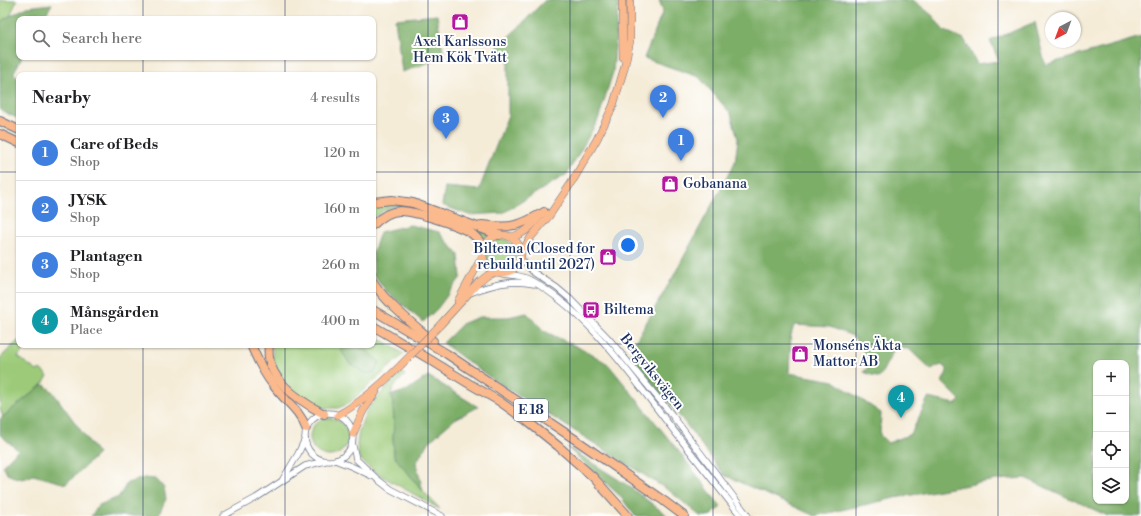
<!DOCTYPE html>
<meta charset="utf-8">
<style>
body{margin:0;font-family:"Libre Bodoni",serif;background:#f2f2f2;color:#202124}
.controls{position:absolute;right:12px;bottom:12px;display:grid;overflow:hidden;border-radius:8px;box-shadow:0 1px 3px #0004}
.controls button{width:36px;height:36px;display:grid;place-items:center;padding:0;border:0;border-bottom:1px solid #e0e0e0;background:#fff;color:#202124;font:20px sans-serif}
.compass{position:absolute;left:1045px;top:12px;width:36px;height:36px;border-radius:50%;background:#fff;box-shadow:0 1px 3px #0004;rotate:221deg}
.you{position:absolute;left:628px;top:245px;width:14px;height:14px;margin:-10px;border:3px solid #fff;border-radius:50%;background:#1a73e8;box-shadow:0 0 0 6px #1a73e833}
.badge{display:grid;place-items:center;width:26px;height:26px;border-radius:50%;background:#b5179e;color:#fff;font-size:13px;font-weight:700}
.pin{position:absolute;translate:-50% -33px;filter:drop-shadow(0 1px 2px #0008)}
.pin::after{content:'';position:absolute;top:21px;width:14px;height:12px;background:inherit;clip-path:polygon(0 0,100% 0,50% 100%)}
.list{margin:0;padding:0;list-style:none}
h2{display:flex;justify-content:space-between;align-items:center;height:52px;margin:0;padding:0 16px;font-size:17px}
h2 small{font-size:13px;font-weight:400;color:#757577}
.list li{display:grid;grid-template-columns:26px 1fr auto;gap:12px;align-items:center;box-sizing:border-box;height:56px;padding:0 16px;border-top:1px solid #e0e0e0}
.list b{display:block;font-size:15px;white-space:nowrap}
.list p{margin:0;font-size:13px;white-space:nowrap;color:#757577}
.list em{font-size:13px;font-style:normal;color:#757577}
.icon{flex:none;width:22px;height:22px;fill:none;stroke:currentColor;stroke-width:2;stroke-linecap:round;stroke-linejoin:round}
.map{position:relative;flex:none;width:1141px;height:516px;overflow:hidden}
.search{position:absolute;background:#fff;box-shadow:0 1px 3px #0004;left:16px;top:16px;width:360px;height:44px;display:flex;align-items:center;gap:10px;box-sizing:border-box;padding:0 14px;border-radius:8px;color:#757577;font-size:15px}
.panel{position:absolute;background:#fff;box-shadow:0 1px 3px #0004;left:16px;top:72px;width:360px;height:276px;border-radius:8px}
.map>svg:first-child{display:block}
.green{fill:#9cca78;stroke:#5c7c6b}
.forest{fill:#7dae68;stroke:#4c6e63;fill-rule:evenodd}
.lines{fill:none;stroke-linecap:round;stroke-linejoin:round}
.minor-casing{stroke:#677189;stroke-width:7}
.major-casing{stroke:#677189;stroke-width:8}
.highway-casing{stroke:#677189;stroke-width:10}
.minor{stroke:#fff;stroke-width:5.5}
.major{stroke:#fbba8d;stroke-width:7}
.highway{stroke:#fbba8d;stroke-width:8}
.major-bridge-casing{stroke:#677189;stroke-width:8;stroke-linecap:butt}
.major-bridge{stroke:#fbba8d;stroke-width:7}
.grid{fill:none;stroke:#1b2f5e;stroke-width:1;stroke-opacity:0.55}
.labels{text-anchor:middle;dominant-baseline:central;stroke-width:4;stroke-linejoin:round;paint-order:stroke}
.shield{fill:#fff;stroke:#5f6d8e;stroke-width:1}
.shield-label{font-size:13px;font-weight:bold;fill:#1b2f5e}
.poi-label{font-size:14px;fill:#1b2f5e;stroke:#fff;text-anchor:start}
.street-label{font-size:14px;fill:#1b2f5e;stroke:#fff}
</style>
<div class="map">
<svg width="1141" height="516" viewBox="0 0 1141 516">
<rect width="100%" height="100%" fill="#fff"/>
<filter id="ink" filterUnits="userSpaceOnUse"><feTurbulence type="fractalNoise" baseFrequency=".025" numOctaves="2"/><feDisplacementMap in="SourceGraphic" scale="8" xChannelSelector="R" yChannelSelector="G"/><feConvolveMatrix kernelMatrix="1 2 1 2 8 2 1 2 1" color-interpolation-filters="sRGB"/></filter>
<filter id="wash" filterUnits="userSpaceOnUse"><feTurbulence type="fractalNoise" baseFrequency=".012" numOctaves="4" result="noise"/><feDisplacementMap in="SourceGraphic" scale="16" xChannelSelector="R" yChannelSelector="G"/><feGaussianBlur stdDeviation="0.9" result="paint"/><feColorMatrix in="noise" values="0 0 0 0 0 0 0 0 0 0 0 0 0 0 0 0 0 1.4 0 .05"/><feComposite in="paint" operator="in"/></filter>
<g filter="url(#wash)">
<rect width="100%" height="100%" fill="#f5ecd8"/>
<!-- green -->
<g class="green">
<polygon points="0,0 17,0 10,16 4,19 0,23"/>
<polygon points="383,204 416,206 489,234 482,240 415,209 395,207 384,210 373,219 373,205"/>
<circle cx="501" cy="254" r="15"/>
<polygon points="373,335 404,354 348,404 338,408 324,408 302,399 286,384 273,364 272,345 373,345"/>
<polygon points="19,340 19,345 29,345 18,357 37,371 40,369 48,376 43,384 3,417 0,409 0,358"/>
<polygon points="402,372 405,375 393,388 389,398 392,395 394,421 393,439 394,456 422,490 440,509 373,471 359,458 357,445 359,431 366,412 374,401"/>
<circle cx="329" cy="437" r="19"/>
</g>
<!-- forest -->
<g class="forest">
<polygon points="545,0 618,0 618,9 613,72 598,120 567,174 503,213 469,215 442,205 445,187 479,190 508,115 508,61 497,47 518,28"/>
<path d="M659 0H913L933 16 943 30 964 39 977 64 999 61 990 41 1035 22 1045 65 1141 37V516H1108L1025 478 996 480 895 498 815 516 724 475 682 419 631 358 632 347 674 275 735 162 738 139 731 114 699 77 644 58 663 11ZM794 325 830 327 853 336 871 363 864 372 879 378 895 348 909 349 931 370 941 365 947 368V372L942 382 960 400 956 404 928 398 911 434 888 443 880 435 881 413 834 381 789 373 791 335ZM1096 363H1126V501H1096Z"/>
<polygon points="52,4 43,19 19,19 19,57 22,57 13,74 19,77 19,119 0,110 0,23 4,19 27,7"/>
<polygon points="437,15 444,57 402,72 395,19"/>
<polygon points="410,225 439,232 459,255 461,277 437,309 423,322 386,291 374,275 373,253 380,232"/>
<polygon points="527,313 544,331 588,352 608,364 681,454 721,507 710,516 700,516 671,492 491,378 463,358 443,343 463,323 480,317 508,317"/>
<path d="M345 345C365 345 366 350 380 362L375 372 365 374 349 363 341 350Z"/>
<polygon points="428,376 478,407 455,419 441,431 427,444 416,463 423,491 394,456 393,439 394,421 392,395 406,391"/>
<path d="M43 384 52 391 98 454 66 484 33 475C22 481 19 479 7 474L3 465 18 450 0 435V419Z"/>
<polygon points="567,447 627,485 668,516 635,516 620,496"/>
<polygon points="144,478 156,479 164,488 166,499 158,516 91,516 99,505 119,497 127,483"/>
</g>
</g>
<g filter="url(#ink)">
<g class="lines">
<defs>
<g id="minor">
<polyline points="521,259 533,272 557,288 570,299 609,339 672,415 748,516"/>
<path d="M503 274C513 275 524 276 532 281 582 309 621 362 655 406 683 443 712 479 741 516"/>
<path d="M470 293C491 285 511 279 534 284"/>
<circle cx="329" cy="437" r="24"/>
<polyline points="352,442 356,459 377,479 390,489 442,516"/>
<polyline points="335,460 353,467 372,476"/>
<polyline points="283,479 298,454 305,439"/>
<polyline points="223,516 256,498 305,466 325,461"/>
</g>
<g id="major">
<polyline points="622,0 623,57"/>
<circle cx="502" cy="254" r="19"/>
<path d="M510 237C526 234 531 226 541 215"/>
<polyline points="521,253 531,237 549,216 572,182 597,139 613,106 624,69 630,41 630,0"/>
<polyline points="458,301 482,257"/>
<polyline points="440,325 478,283 488,275 494,273"/>
<path d="M338 415C362 402 382 384 401 365"/>
<polyline points="353,434 363,411 376,392"/>
</g>
<g id="highway">
<polyline points="0,121 19,130"/>
<polyline points="0,134 19,143"/>
<polyline points="373,202 392,200 413,203 499,235"/>
<path d="M373 225C380 218 389 211 400 211 415 211 458 225 471 233 477 237 480 242 484 247"/>
<path d="M482 225C493 226 504 228 515 225 525 223 535 217 544 212"/>
<path d="M373 282C388 305 412 323 433 341"/>
<polyline points="373,310 447,354 579,442 664,501 684,516"/>
<polyline points="373,326 429,359 468,383 499,401 527,421 558,446 593,477 628,516"/>
<path d="M251 345C257 359 264 374 274 386 285 401 300 410 306 428"/>
<path d="M269 345C264 378 298 400 324 414"/>
</g>
</defs>
<!-- minor casing -->
<use href="#minor" class="minor-casing"/>
<!-- major casing -->
<use href="#major" class="major-casing"/>
<!-- highway casing -->
<use href="#highway" class="highway-casing"/>
<!-- minor -->
<use href="#minor" class="minor"/>
<!-- major -->
<use href="#major" class="major"/>
<!-- highway -->
<use href="#highway" class="highway"/>
<defs>
<polyline id="major-bridge" points="401,365 440,325"/>
</defs>
<!-- major-bridge casing -->
<use href="#major-bridge" class="major-bridge-casing"/>
<!-- major-bridge -->
<use href="#major-bridge" class="major-bridge"/>
</g>
</g>
<!-- grid -->
<path class="grid" d="M143 0V19M285 0V19M428 0V516M570 0V516M713 0V516M856 0V516M998 0V516M143 57V75M285 57V75M0 172H19M373 172H1141M0 344H19M373 344H1141M143 345V516M285 345V516"/>
<!-- icons -->
<defs>
<symbol id="shop-square" viewBox="-11 -11 22 22"><rect x="-9" y="-9" width="18" height="18" rx="4" fill="#b5179e" stroke="#fff"/><path d="M-5-2.5h2.3a2.7 3.5 0 0 1 5.4 0H5L5.5 6h-11ZM-1.5-2.5h3a1.5 2.3 0 0 0-3 0Z" fill="#fff"/></symbol>
<symbol id="bus-square" viewBox="-11 -11 22 22"><rect x="-9" y="-9" width="18" height="18" rx="4" fill="#b5179e" stroke="#fff"/><path d="M-5-6H5V4H4V6H2V4H-2V6H-4V4H-5ZM-3.5-4V0h7V-4ZM-3.5 1.2v1.5H-2V1.2ZM2 1.2v1.5H3.5V1.2Z" fill="#fff"/></symbol>
</defs>
<g fill-rule="evenodd">
<use href="#shop-square" x="450" y="12" width="20" height="20"/>
<use href="#shop-square" x="660" y="174" width="20" height="20"/>
<use href="#shop-square" x="598" y="247" width="20" height="20"/>
<use href="#bus-square" x="581" y="300" width="20" height="20"/>
<use href="#shop-square" x="790" y="344" width="20" height="20"/>
</g>
<g class="labels">
<!-- shield labels -->
<rect class="shield" x="514" y="399" width="34" height="22" rx="3"/>
<g class="shield-label">
<text x="531" y="410">E 18</text>
</g>
<!-- poi labels -->
<g class="poi-label">
<text x="460" y="42" text-anchor="middle">Axel Karlssons<tspan x="460" dy="16">Hem Kök Tvätt</tspan></text>
<text x="683" y="184">Gobanana</text>
<text x="595" y="249" text-anchor="end">Biltema (Closed for<tspan x="595" dy="16">rebuild until 2027)</tspan></text>
<text x="604" y="310">Biltema</text>
<text x="813" y="346">Monséns Äkta<tspan x="813" dy="16">Mattor AB</tspan></text>
</g>
<!-- street labels -->
<g class="street-label">
<text transform="translate(652 372) rotate(51)">Bergviksvägen</text>
</g>
</g>
</svg>
<div class="controls">
<button>+</button>
<button>−</button>
<button><svg class="icon" aria-label="locate" viewBox="0 0 24 24"><circle cx="12" cy="12" r="6"/><path d="M12 2v4M12 18v4M2 12h4M18 12h4"/></svg></button>
<button><svg class="icon" aria-label="layers" viewBox="0 0 24 24"><path d="M12 4l9 5-9 5-9-5zM3 14l9 5 9-5"/></svg></button>
</div>
<svg class="compass" viewBox="-18 -18 36 36"><path d="M0-13l5 13h-10z" fill="#e53935"/><path d="M0 13l5-13h-10z" fill="#757577"/></svg>
<div class="you"></div>
<div class="pin badge" style="left:681px;top:161px;background:#3f7fe0">1</div>
<div class="pin badge" style="left:663px;top:118px;background:#3f7fe0">2</div>
<div class="pin badge" style="left:446px;top:139px;background:#3f7fe0">3</div>
<div class="pin badge" style="left:901px;top:418px;background:#0f9aa8">4</div>
<div class="search"><svg class="icon" aria-label="search" viewBox="0 0 24 24"><circle cx="10" cy="10" r="6"/><path d="M15 15l6 6"/></svg>Search here</div>
<section class="panel">
<h2>Nearby<small>4 results</small></h2>
<ul class="list">
<li><span class="badge" style="background:#3f7fe0">1</span><div><b>Care of Beds</b><p>Shop</p></div><em>120 m</em></li>
<li><span class="badge" style="background:#3f7fe0">2</span><div><b>JYSK</b><p>Shop</p></div><em>160 m</em></li>
<li><span class="badge" style="background:#3f7fe0">3</span><div><b>Plantagen</b><p>Shop</p></div><em>260 m</em></li>
<li><span class="badge" style="background:#0f9aa8">4</span><div><b>Månsgården</b><p>Place</p></div><em>400 m</em></li>
</ul>
</section>
</div>
